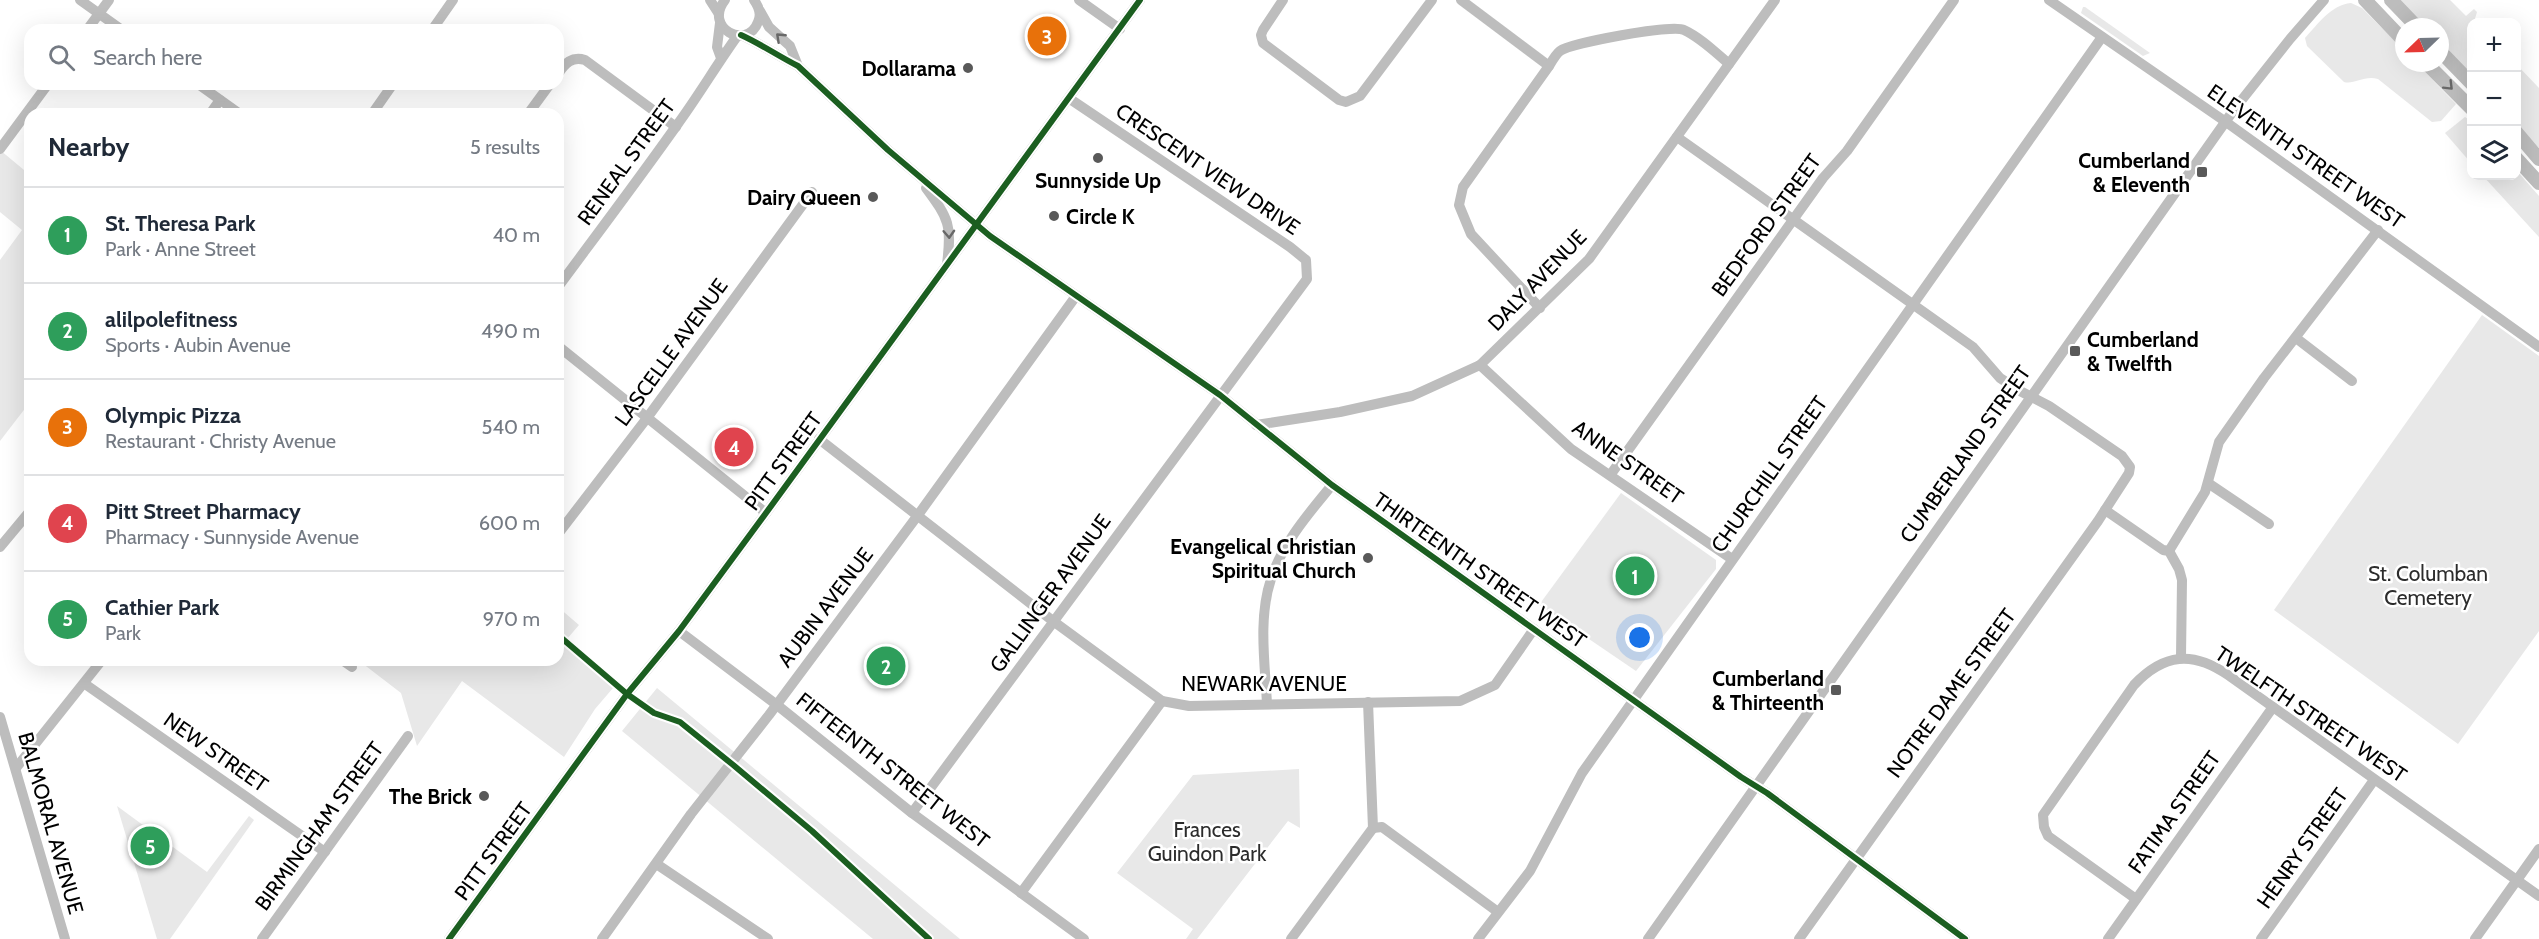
<!DOCTYPE html>
<meta charset="utf-8">
<style>
body{margin:0;font-family:Cabin,sans-serif;background:#f2f2f3;color:#1f2937}
.controls{position:absolute;right:18px;top:18px;display:grid;overflow:hidden;border-radius:12px;box-shadow:0 6px 24px #0002}
.controls button{width:54px;height:54px;display:grid;place-items:center;padding:0;border:0;border-bottom:2px solid #e0e1e3;background:#fff;color:#1f2937;font:30px sans-serif}
.compass{position:absolute;left:2395px;top:18px;width:54px;height:54px;border-radius:50%;background:#fff;box-shadow:0 6px 24px #0002;rotate:247deg}
.you{position:absolute;left:1640px;top:638px;width:21px;height:21px;margin:-15px;border:4px solid #fff;border-radius:50%;background:#1a73e8;box-shadow:0 0 0 9px #1a73e833}
.badge{display:grid;place-items:center;width:39px;height:39px;border-radius:50%;background:#ea580c;color:#fff;font-size:20px;font-weight:700}
.pin{position:absolute;translate:-50% -50%;border:3px solid #fff;box-shadow:0 2px 6px #0006}
.list{margin:0;padding:0;list-style:none}
h2{display:flex;justify-content:space-between;align-items:center;height:78px;margin:0;padding:0 24px;font-size:26px}
h2 small{font-size:20px;font-weight:400;color:#747a83}
.list li{display:grid;grid-template-columns:39px 1fr auto;gap:18px;align-items:center;box-sizing:border-box;height:96px;padding:0 24px;border-top:2px solid #e0e1e3}
.list b{display:block;font-size:22px;white-space:nowrap}
.list p{margin:0;font-size:20px;white-space:nowrap;color:#747a83}
.list em{font-size:20px;font-style:normal;color:#747a83}
.icon{flex:none;width:33px;height:33px;fill:none;stroke:currentColor;stroke-width:2;stroke-linecap:round;stroke-linejoin:round}
.map{position:relative;flex:none;width:2539px;height:939px;overflow:hidden}
.search{position:absolute;background:#fff;box-shadow:0 6px 24px #0002;left:24px;top:24px;width:540px;height:66px;display:flex;align-items:center;gap:15px;box-sizing:border-box;padding:0 21px;border-radius:18px;color:#747a83;font-size:22px}
.panel{position:absolute;background:#fff;box-shadow:0 6px 24px #0002;left:24px;top:108px;width:540px;height:558px;border-radius:18px}
.map>svg:first-child{display:block}
.green{fill:#e8e8e8}
.lines{fill:none;stroke-linecap:round;stroke-linejoin:round}
.minor{stroke:#bdbdbd;stroke-width:10}
.major{stroke:#bdbdbd;stroke-width:14}
.cycleway-casing{stroke:#fff;stroke-width:10}
.cycleway{stroke:#1b5e20;stroke-width:6}
.oneway{stroke:#686868}
.poi-dot{fill:#595959;stroke:#fff;stroke-width:2}
.labels{text-anchor:middle;dominant-baseline:central;stroke-width:5;stroke-linejoin:round;paint-order:stroke}
.poi-label{font-size:21px;font-weight:bold;fill:#000;stroke:#fff;text-anchor:end}
.street-label{font-size:21px;fill:#000;stroke:#fff}
.park-label{font-size:21px;fill:#2c2c2c;stroke:#fff}
</style>
<div class="map">
<svg width="2539" height="939" viewBox="0 0 2539 939">
<rect width="100%" height="100%" fill="#fff"/>
<!-- green -->
<g class="green">
<polygon points="2399,0 2450,0 2466,16 2474,9 2477,12 2474,22 2472,22 2471,76 2440,43 2440,27 2425,27"/>
<path d="M2351 3 2362 8 2404 50V63H2416L2456 104 2441 121 2432 122 2378 79C2364 75 2354 85 2344 82L2307 46 2305 38C2318 24 2331 5 2351 3Z"/>
<polygon points="2083,7 2085,7 2150,53 2143,56 2081,13"/>
<polygon points="2516,64 2539,88 2539,148 2517,124"/>
<polygon points="2465,117 2471,121 2471,163 2445,133"/>
<polygon points="0,150 30,175 30,402 0,441 0,260 22,230 0,212"/>
<polygon points="2517,171 2539,196 2539,237 2483,176 2516,176"/>
<polygon points="2482,315 2539,356 2539,631 2458,744 2274,610"/>
<polygon points="1621,493 1716,560 1716,569 1636,671 1539,605"/>
<polygon points="558,607 579,625 567,639 619,681 595,709 564,757 462,681 417,746 401,693 358,660 558,660"/>
<polygon points="657,688 960,939 873,939 622,731"/>
<polygon points="1299,769 1300,828 1288,821 1197,939 1186,939 1193,929 1117,873 1193,775"/>
<polygon points="117,806 207,872 249,816 254,820 170,939 157,939"/>
</g>
<g class="lines">
<!-- minor -->
<g class="minor">
<polyline points="80,0 122,30"/>
<polyline points="710,0 719,14"/>
<path d="M725 0C703 28 747 51 758 22 762 14 759 7 754 0"/>
<polyline points="1079,0 1120,29"/>
<polyline points="1283,0 1263,30 1261,35 1263,43 1339,100 1346,102 1360,96 1432,0"/>
<polyline points="1461,0 1549,66"/>
<polyline points="2049,0 2226,122 2539,347"/>
<polyline points="760,11 769,27 790,46 798,66"/>
<polyline points="720,23 717,47 721,58"/>
<polyline points="87,30 109,0"/>
<polyline points="432,30 453,0"/>
<path d="M741 35C761 44 778 56 798 66L888 150 990 236 1220 395 1332 485 1741 777 1767 793 1965 939"/>
<path d="M558 74C565 63 572 56 585 60L676 127"/>
<polyline points="198,84 240,114"/>
<polyline points="210,114 220,100"/>
<polyline points="372,114 393,84"/>
<polyline points="528,114 550,84"/>
<polyline points="1677,137 1973,347 2000,378 2020,391 2049,406 2122,456 2130,467 2129,473 2098,521 1799,939"/>
<polyline points="0,149 48,84"/>
<path d="M926 188C949 219 952 225 947 264"/>
<path d="M558 287C598 233 638 180 677 125 699 95 717 64 738 35"/>
<path d="M1540 308 1471 234 1459 205 1463 187 1549 66C1552 61 1556 54 1560 51 1571 43 1672 24 1684 30 1701 38 1715 52 1729 64"/>
<polyline points="2296,338 2352,381"/>
<polyline points="558,346 766,513"/>
<polyline points="1480,365 1571,449 1732,559"/>
<polyline points="1256,425 1340,412 1412,396 1480,365 1589,259 1775,0"/>
<polyline points="819,439 1053,621 1162,701"/>
<polyline points="1611,474 1823,178 1847,151 1954,0"/>
<polyline points="2208,483 2269,524"/>
<polyline points="2105,510 2163,550 2169,551 2179,569 2182,580 2181,657"/>
<polyline points="558,534 647,418 812,192"/>
<polyline points="0,547 30,511"/>
<polyline points="2169,551 2205,492 2219,442 2264,378 2378,230"/>
<polyline points="679,631 777,705 912,813 1084,939"/>
<polyline points="342,660 352,667"/>
<polyline points="85,684 325,852"/>
<path d="M1267 704C1265 664 1258 618 1271 579 1282 544 1309 513 1332 485"/>
<polyline points="0,717 65,939"/>
<polyline points="16,768 102,660"/>
<polyline points="912,813 1307,279 1306,260 1290,247 1070,99"/>
<polyline points="1373,828 1382,827 1498,912"/>
<polyline points="658,865 768,939"/>
<polyline points="1021,893 1162,701 1189,706 1460,701 1495,685 1534,629"/>
<path d="M2136 899 2048 836 2044 827 2043 815 2134 685C2164 653 2193 651 2228 675L2539 896"/>
<polyline points="262,939 408,736"/>
<polyline points="449,939 627,694 679,631 766,513 1140,0"/>
<polyline points="602,939 691,814 769,715 918,515 1076,296"/>
<polyline points="1291,939 1373,828 1368,702"/>
<polyline points="1478,939 1530,871 1582,773 2102,37"/>
<polyline points="1648,939 2233,111 2290,39 2324,0"/>
<polyline points="2108,939 2273,707"/>
<polyline points="2261,939 2374,780"/>
<polyline points="2475,939 2539,849"/>
</g>
<!-- major -->
<g class="major">
<polyline points="2365,0 2404,41"/>
<polyline points="2391,0 2417,27"/>
<polyline points="2440,51 2472,84"/>
<polyline points="2426,63 2472,109"/>
<polyline points="2516,132 2539,159"/>
<polyline points="2516,158 2539,183"/>
</g>
<defs>
<g id="cycleway">
<path d="M741 35C761 44 778 56 798 66L888 150 990 236 1220 395 1332 485 1741 777 1767 793 1965 939"/>
<polyline points="558,635 627,694 654,713 680,722 732,764 812,831 929,939"/>
<polyline points="449,939 627,694 679,631 766,513 1140,0"/>
</g>
</defs>
<!-- cycleway casing -->
<use href="#cycleway" class="cycleway-casing"/>
<!-- cycleway -->
<use href="#cycleway" class="cycleway"/>
</g>
<!-- one-way arrows -->
<defs><path id="oneway-chevron" d="M-2-3.5L2.5 0L-2 3.5" fill="none" stroke-width="1.6" stroke-linecap="round" stroke-linejoin="round" transform="scale(1.5)"/></defs>
<g class="oneway">
<use href="#oneway-chevron" transform="translate(780 37) rotate(-137)"/>
<use href="#oneway-chevron" transform="translate(2449 86) rotate(45)"/>
<use href="#oneway-chevron" transform="translate(949 234) rotate(87)"/>
</g>
<!-- markers -->
<g class="poi-dot">
<circle cx="968" cy="68" r="6"/>
<circle cx="1098" cy="158" r="6"/>
<rect x="2196" y="166" width="12" height="12" rx="3"/>
<circle cx="873" cy="197" r="6"/>
<circle cx="1054" cy="216" r="6"/>
<rect x="2069" y="345" width="12" height="12" rx="3"/>
<circle cx="1368" cy="558" r="6"/>
<rect x="1830" y="684" width="12" height="12" rx="3"/>
<circle cx="484" cy="796" r="6"/>
</g>
<g class="labels">
<!-- poi labels -->
<g class="poi-label">
<text x="956" y="68">Dollarama</text>
<text x="2190" y="160">Cumberland<tspan x="2190" dy="24">&amp; Eleventh</tspan></text>
<text x="1098" y="180" text-anchor="middle">Sunnyside Up</text>
<text x="861" y="197">Dairy Queen</text>
<text x="1066" y="216" text-anchor="start">Circle K</text>
<text x="2087" y="339" text-anchor="start">Cumberland<tspan x="2087" dy="24">&amp; Twelfth</tspan></text>
<text x="1356" y="546">Evangelical Christian<tspan x="1356" dy="24">Spiritual Church</tspan></text>
<text x="1824" y="678">Cumberland<tspan x="1824" dy="24">&amp; Thirteenth</tspan></text>
<text x="472" y="796">The Brick</text>
</g>
<!-- street labels -->
<g class="street-label">
<text transform="translate(2306 156) rotate(35)">ELEVENTH STREET WEST</text>
<text transform="translate(626 162) rotate(-54)">RENEAL STREET</text>
<text transform="translate(1208 169) rotate(34)">CRESCENT VIEW DRIVE</text>
<text transform="translate(1766 225) rotate(-54)">BEDFORD STREET</text>
<text transform="translate(1537 280) rotate(-46)">DALY AVENUE</text>
<text transform="translate(671 352) rotate(-54)">LASCELLE AVENUE</text>
<text transform="translate(1965 454) rotate(-55)">CUMBERLAND STREET</text>
<text transform="translate(783 461) rotate(-54)">PITT STREET</text>
<text transform="translate(1628 462) rotate(35)">ANNE STREET</text>
<text transform="translate(1769 474) rotate(-55)">CHURCHILL STREET</text>
<text transform="translate(1480 570) rotate(35)">THIRTEENTH STREET WEST</text>
<text transform="translate(1050 593) rotate(-54)">GALLINGER AVENUE</text>
<text transform="translate(825 607) rotate(-53)">AUBIN AVENUE</text>
<text x="1264" y="683">NEWARK AVENUE</text>
<text transform="translate(1951 693) rotate(-54)">NOTRE DAME STREET</text>
<text transform="translate(2311 714) rotate(34)">TWELFTH STREET WEST</text>
<text transform="translate(216 752) rotate(35)">NEW STREET</text>
<text transform="translate(893 770) rotate(38)">FIFTEENTH STREET WEST</text>
<text transform="translate(2174 812) rotate(-55)">FATIMA STREET</text>
<text transform="translate(51 823) rotate(74)">BALMORAL AVENUE</text>
<text transform="translate(319 826) rotate(-54)">BIRMINGHAM STREET</text>
<text transform="translate(2302 848) rotate(-55)">HENRY STREET</text>
<text transform="translate(493 851) rotate(-54)">PITT STREET</text>
</g>
<!-- park labels -->
<g class="park-label">
<text x="2428" y="573">St. Columban<tspan x="2428" dy="24">Cemetery</tspan></text>
<text x="1207" y="829">Frances<tspan x="1207" dy="24">Guindon Park</tspan></text>
</g>
</g>
</svg>
<div class="controls">
<button>+</button>
<button>−</button>
<button><svg class="icon" aria-label="layers" viewBox="0 0 24 24"><path d="M12 4l9 5-9 5-9-5zM3 14l9 5 9-5"/></svg></button>
</div>
<svg class="compass" viewBox="-18 -18 36 36"><path d="M0-13l5 13h-10z" fill="#e53935"/><path d="M0 13l5-13h-10z" fill="#747a83"/></svg>
<div class="you"></div>
<div class="pin badge" style="left:1635px;top:576px;background:#2e9e5b">1</div>
<div class="pin badge" style="left:886px;top:666px;background:#2e9e5b">2</div>
<div class="pin badge" style="left:1047px;top:36px;background:#e8710a">3</div>
<div class="pin badge" style="left:734px;top:447px;background:#e0444e">4</div>
<div class="pin badge" style="left:150px;top:846px;background:#2e9e5b">5</div>
<div class="search"><svg class="icon" aria-label="search" viewBox="0 0 24 24"><circle cx="10" cy="10" r="6"/><path d="M15 15l6 6"/></svg>Search here</div>
<section class="panel">
<h2>Nearby<small>5 results</small></h2>
<ul class="list">
<li><span class="badge" style="background:#2e9e5b">1</span><div><b>St. Theresa Park</b><p>Park · Anne Street</p></div><em>40 m</em></li>
<li><span class="badge" style="background:#2e9e5b">2</span><div><b>alilpolefitness</b><p>Sports · Aubin Avenue</p></div><em>490 m</em></li>
<li><span class="badge" style="background:#e8710a">3</span><div><b>Olympic Pizza</b><p>Restaurant · Christy Avenue</p></div><em>540 m</em></li>
<li><span class="badge" style="background:#e0444e">4</span><div><b>Pitt Street Pharmacy</b><p>Pharmacy · Sunnyside Avenue</p></div><em>600 m</em></li>
<li><span class="badge" style="background:#2e9e5b">5</span><div><b>Cathier Park</b><p>Park</p></div><em>970 m</em></li>
</ul>
</section>
</div>
